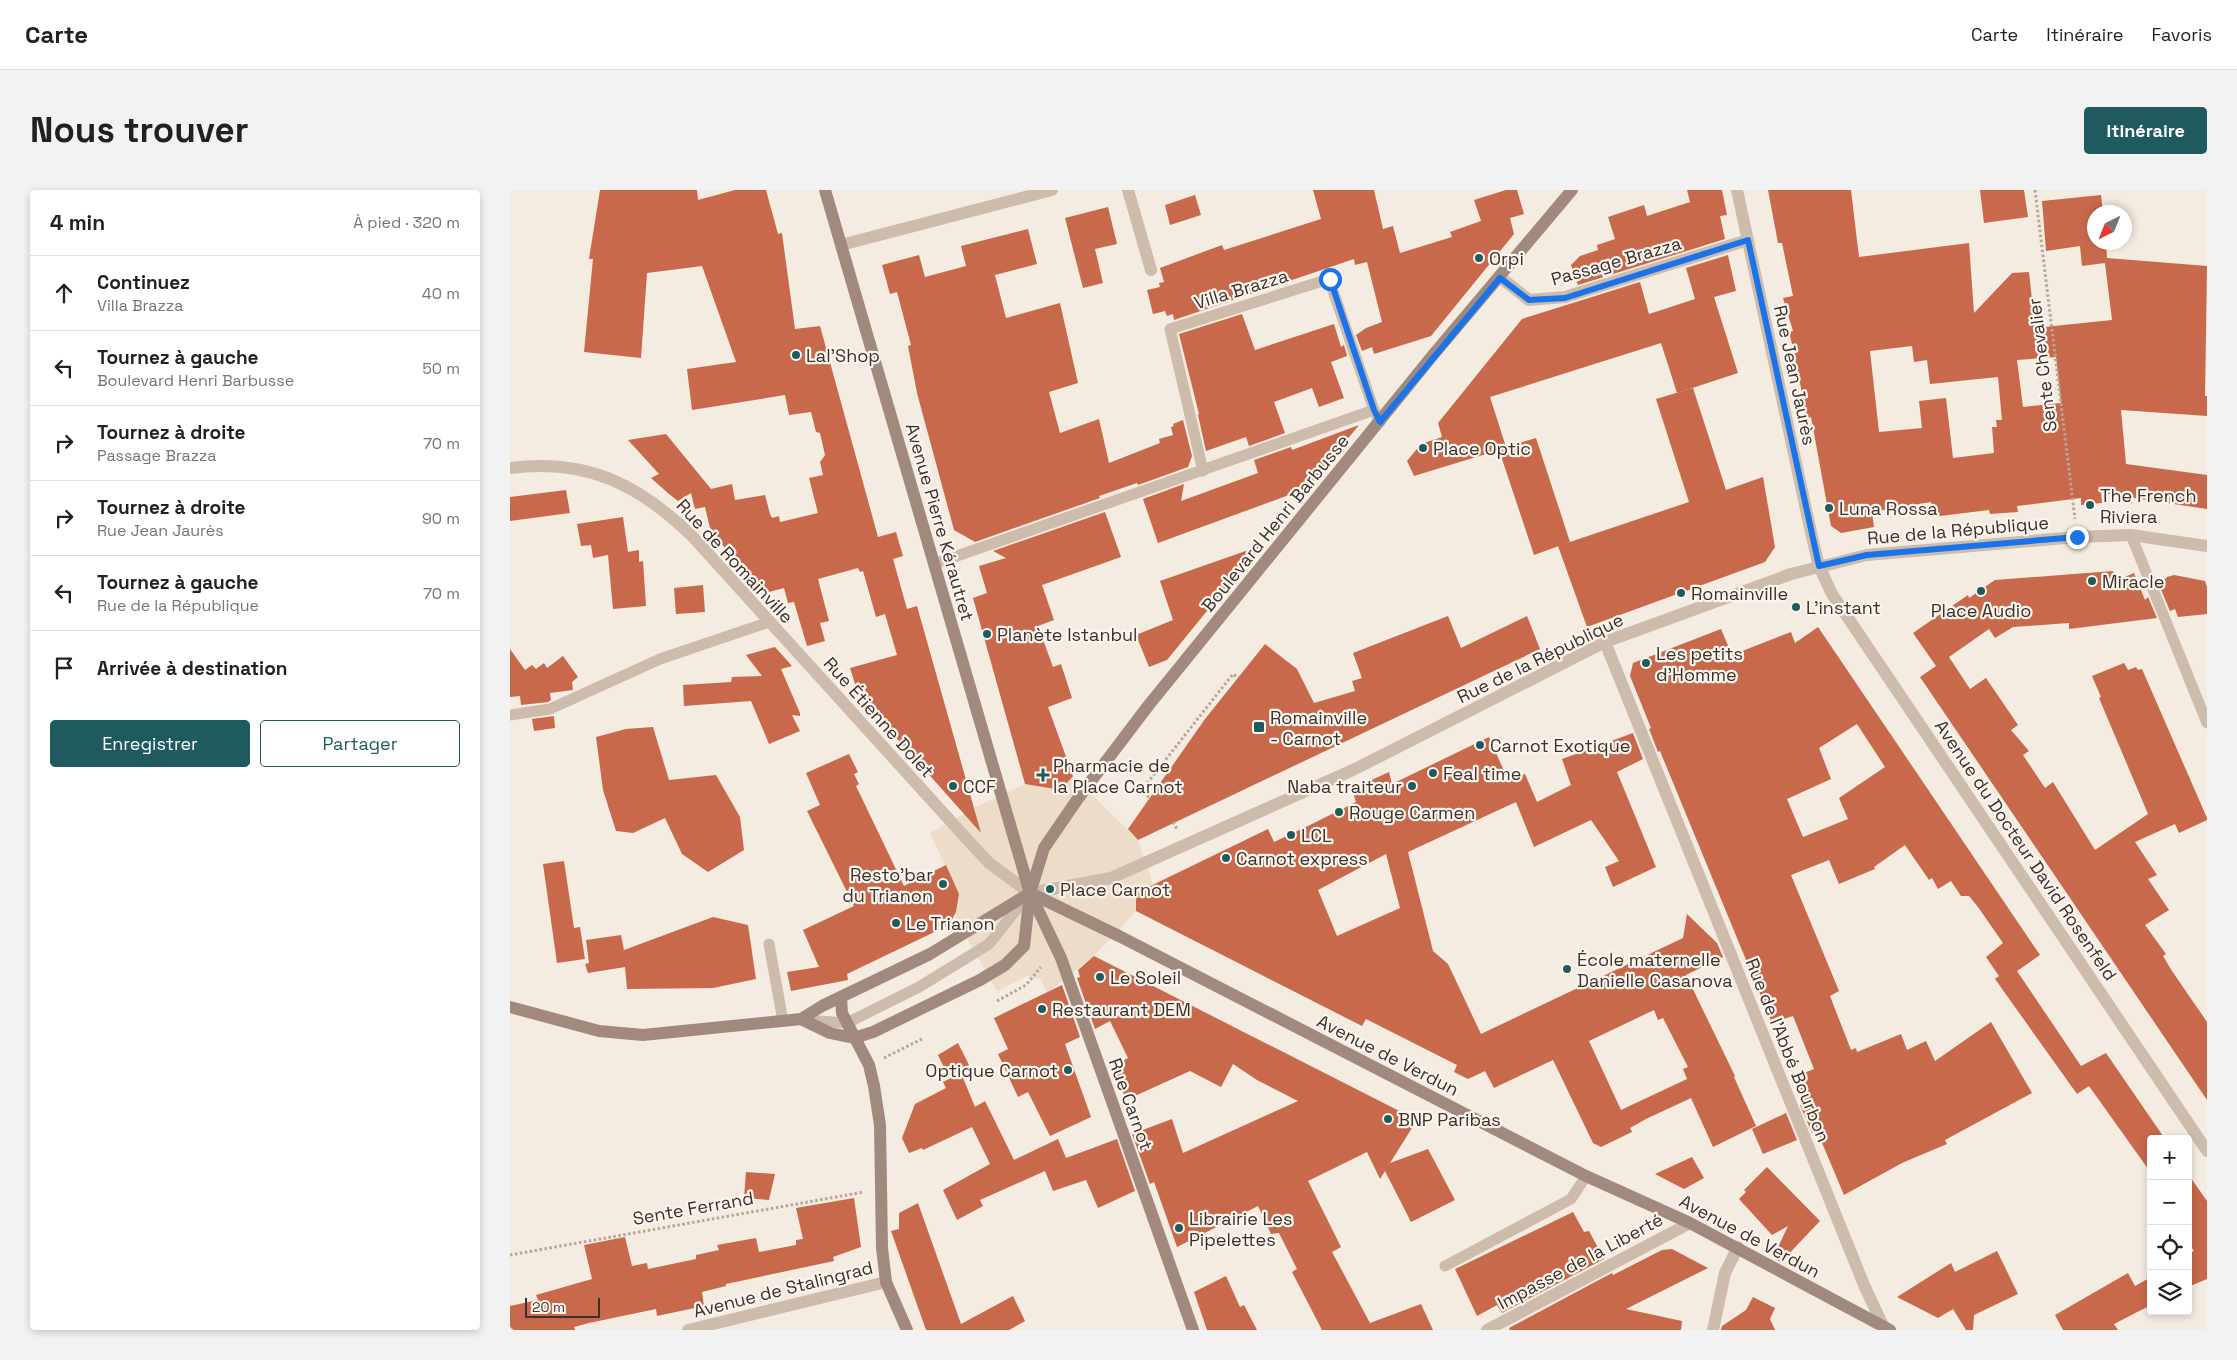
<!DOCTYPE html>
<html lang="fr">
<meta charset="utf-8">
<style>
body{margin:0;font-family:"Space Grotesk",sans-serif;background:#f2f2f2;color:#202124}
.controls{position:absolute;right:15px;bottom:15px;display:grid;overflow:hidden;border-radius:5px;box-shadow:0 2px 8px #0003}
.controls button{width:45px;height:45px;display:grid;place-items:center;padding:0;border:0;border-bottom:1px solid #e0e0e0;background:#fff;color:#202124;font:25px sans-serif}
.compass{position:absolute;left:1577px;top:15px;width:45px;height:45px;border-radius:50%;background:#fff;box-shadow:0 2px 8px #0003;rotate:223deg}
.scale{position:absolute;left:15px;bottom:12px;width:75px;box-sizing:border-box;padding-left:5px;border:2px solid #3b302b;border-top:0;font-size:14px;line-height:18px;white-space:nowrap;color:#3b302b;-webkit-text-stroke:4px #fbf5ee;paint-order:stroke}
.stop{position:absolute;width:15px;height:15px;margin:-11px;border:4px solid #1a73e8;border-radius:50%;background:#fff}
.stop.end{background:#1a73e8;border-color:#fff;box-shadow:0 1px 5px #0008}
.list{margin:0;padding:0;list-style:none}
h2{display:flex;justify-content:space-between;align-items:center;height:65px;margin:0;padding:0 20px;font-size:21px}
h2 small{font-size:16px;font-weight:400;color:#757577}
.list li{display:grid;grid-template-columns:32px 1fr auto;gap:15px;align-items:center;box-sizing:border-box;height:75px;padding:0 20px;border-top:1px solid #e0e0e0}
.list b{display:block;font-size:19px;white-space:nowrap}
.list p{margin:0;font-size:16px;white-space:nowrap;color:#757577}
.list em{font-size:16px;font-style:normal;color:#757577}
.actions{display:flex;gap:10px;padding:15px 20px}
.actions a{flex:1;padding:11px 0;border:1px solid #1f5a5e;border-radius:5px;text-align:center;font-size:18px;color:#1f5a5e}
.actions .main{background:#1f5a5e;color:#fff}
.icon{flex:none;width:28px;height:28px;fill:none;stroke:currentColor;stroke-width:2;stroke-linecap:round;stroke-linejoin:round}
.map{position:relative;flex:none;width:1697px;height:1140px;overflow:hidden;border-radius:5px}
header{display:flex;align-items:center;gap:30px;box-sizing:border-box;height:70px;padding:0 25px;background:#fff;border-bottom:1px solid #e0e0e0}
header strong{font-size:24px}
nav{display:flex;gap:28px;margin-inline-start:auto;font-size:18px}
.intro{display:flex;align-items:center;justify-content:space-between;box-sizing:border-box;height:120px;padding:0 30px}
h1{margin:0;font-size:35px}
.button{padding:12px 22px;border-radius:5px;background:#1f5a5e;color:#fff;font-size:18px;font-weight:700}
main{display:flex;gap:30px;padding:0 30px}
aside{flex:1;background:#fff;border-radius:5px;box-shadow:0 2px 8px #0003}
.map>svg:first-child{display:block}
.plaza{fill:#ecdcc8}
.building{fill:#c8694b;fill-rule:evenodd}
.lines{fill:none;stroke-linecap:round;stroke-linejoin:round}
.path{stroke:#b9a596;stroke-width:3;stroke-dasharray:2.5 2.5;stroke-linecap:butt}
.lane{stroke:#cdbbac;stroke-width:11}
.street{stroke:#cdbbac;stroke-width:12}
.secondary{stroke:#a18a7d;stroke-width:12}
.route{stroke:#1a73e8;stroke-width:6}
.poi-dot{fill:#1f5a5e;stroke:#fbf5ee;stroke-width:2}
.labels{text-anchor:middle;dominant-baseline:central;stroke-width:4.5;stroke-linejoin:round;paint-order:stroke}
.poi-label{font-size:18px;fill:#3b302b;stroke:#fbf5ee;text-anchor:start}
.street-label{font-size:18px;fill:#3b302b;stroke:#fbf5ee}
</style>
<header>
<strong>Carte</strong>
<nav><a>Carte</a><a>Itinéraire</a><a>Favoris</a></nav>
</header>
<div class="intro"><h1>Nous trouver</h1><a class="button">Itinéraire</a></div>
<main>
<aside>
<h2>4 min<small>À pied · 320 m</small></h2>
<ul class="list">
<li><svg class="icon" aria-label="ahead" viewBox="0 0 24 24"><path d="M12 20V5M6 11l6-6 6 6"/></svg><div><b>Continuez</b><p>Villa Brazza</p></div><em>40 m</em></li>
<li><svg class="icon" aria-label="left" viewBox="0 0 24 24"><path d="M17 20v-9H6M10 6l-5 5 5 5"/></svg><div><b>Tournez à gauche</b><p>Boulevard Henri Barbusse</p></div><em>50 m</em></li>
<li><svg class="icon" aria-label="right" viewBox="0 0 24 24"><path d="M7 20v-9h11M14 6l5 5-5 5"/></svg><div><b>Tournez à droite</b><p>Passage Brazza</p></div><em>70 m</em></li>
<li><svg class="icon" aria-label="right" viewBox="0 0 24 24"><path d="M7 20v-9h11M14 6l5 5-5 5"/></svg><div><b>Tournez à droite</b><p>Rue Jean Jaurès</p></div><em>90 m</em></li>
<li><svg class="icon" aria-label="left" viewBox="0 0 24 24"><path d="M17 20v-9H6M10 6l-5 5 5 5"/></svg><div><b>Tournez à gauche</b><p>Rue de la République</p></div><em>70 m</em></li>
<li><svg class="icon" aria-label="arrive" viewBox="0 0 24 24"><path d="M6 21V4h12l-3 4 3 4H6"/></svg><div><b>Arrivée à destination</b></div></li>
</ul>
<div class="actions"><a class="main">Enregistrer</a><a>Partager</a></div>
</aside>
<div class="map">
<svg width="1697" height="1140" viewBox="0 0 1697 1140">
<rect width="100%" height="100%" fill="#f4ebe1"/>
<!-- plaza -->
<polygon class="plaza" points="563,586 628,650 643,694 626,703 626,721 584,766 537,803 531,789 517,786 487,801 445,727 449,705 420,643 464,618 515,594 551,600"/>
<!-- building -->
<g class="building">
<polygon points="90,0 187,0 188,10 225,0 256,0 268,44 272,43 285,139 310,136 368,347 386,342 393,366 383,369 397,419 407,416 471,643 357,515 354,505 349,506 340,478 387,465 375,424 366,427 353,381 350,382 348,378 308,389 319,431 310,433 315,451 297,456 284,412 278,413 274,398 255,403 201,342 195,317 185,319 181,303 168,311 159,304 141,288 149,284 118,250 156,244 201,299 222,294 225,310 255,305 260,324 262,328 269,326 270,332 308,323 299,288 313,285 310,272 315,265 310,243 306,242 301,222 279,225 275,205 182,220 177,179 226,172 192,76 137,83 131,168 74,162 83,69 79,69"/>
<polygon points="803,0 864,0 873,39 883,36 890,63 942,47 940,42 971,31 964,10 996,0 1007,0 1014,24 1000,28 1004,44 921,146 864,164 862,157 852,161 846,145 856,138 872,132 857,72 845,75 844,69 664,130 663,124 657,126 655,121 643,124 637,100 650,97 649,93 654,92 650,78 712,55 714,60 811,29"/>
<polygon points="1177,0 1212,0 1217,25 1210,26 1215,49 1068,95 1061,75 1070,66 1088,60 1087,55 1105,49 1098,27 1134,15 1137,26 1180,12"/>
<path d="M1258 0H1341L1349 67 1459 53 1464 123 1502 83 1519 82 1525 138 1602 130 1595 73 1572 76 1570 56 1536 61 1532 11 1591 5 1593 22H1584V52H1596L1597 68 1697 76 1695 206H1697V226L1611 220 1616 274 1697 285V319L1591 303 1592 313 1571 315V308L1507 316 1508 322 1480 324 1479 320 1422 327 1421 312 1362 322 1364 337 1331 343 1321 336 1301 227 1297 228 1283 158 1279 142 1283 141 1273 108 1283 106 1272 53H1268ZM1402 156 1404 172 1417 170 1420 194 1488 187 1492 230H1486L1487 237H1482L1484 263 1443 268 1436 208 1409 211 1412 238 1369 242 1360 161ZM1546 167 1551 213 1513 217 1507 170Z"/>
<polygon points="1470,0 1514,0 1518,27 1474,33"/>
<polygon points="685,5 691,25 660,35 655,15"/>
<polygon points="598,17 607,54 585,59 593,93 573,98 555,28"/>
<polygon points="518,39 527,74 485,85 496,128 550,113 568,193 539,202 550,243 589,229 599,273 650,253 649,249 663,245 661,237 664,236 663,234 673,230 682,266 678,277 628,295 627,293 589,306 590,308 465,352 444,340 407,203 398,156 401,155 387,102 380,104 372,75 409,65 415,87 456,76 451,56"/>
<polygon points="1218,65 1226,101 1204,107 1228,183 1167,203 1151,153 980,207 996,257 1026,248 1060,352 1024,365 989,260 904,286 897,271 911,254 932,247 928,233 1012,129 1130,92 1139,124 1185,109 1176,78"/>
<polygon points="732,124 745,160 824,134 831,157 834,155 837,166 821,172 834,208 809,217 802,198 764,212 775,243 739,256 736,247 696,261 688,225 689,224 669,144"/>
<polygon points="1183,198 1216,300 1253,287 1265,357 1255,372 1077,437 1048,356 1179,312 1146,209"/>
<polygon points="849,235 798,298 648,353 633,309 674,294 671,311 748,283 744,270 781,257 782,260"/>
<polygon points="56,300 60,323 0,331 0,307"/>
<polygon points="595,322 611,367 532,395 544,430 528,436 543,477 551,474 562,508 538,517 563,586 551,600 515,594 463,408 477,403 469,376 496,368 483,361"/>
<polygon points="113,327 118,362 129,360 129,372 133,371 136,416 103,419 98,365 83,368 81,355 71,356 67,334"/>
<polygon points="750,356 657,470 639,477 626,445 663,430 650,391"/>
<polygon points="1603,381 1606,391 1624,383 1635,410 1638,407 1647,428 1559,439 1559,433 1503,437 1485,448 1479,439 1439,467 1460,499 1476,488 1508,535 1501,540 1519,561 1513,565 1535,598 1543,592 1585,660 1638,624 1589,508 1591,507 1582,486 1614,473 1618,480 1626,477 1628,480 1632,479 1697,628 1697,630 1669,643 1665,634 1625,652 1647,685 1638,689 1659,720 1635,735 1656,764 1653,766 1662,781 1697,832 1697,910 1410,487 1426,476 1403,443 1458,405 1459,408 1485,390"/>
<polygon points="1664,385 1695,391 1697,397 1697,424 1668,427 1665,419 1660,421 1649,395 1657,387"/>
<polygon points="193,395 195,422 166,424 164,398"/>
<polygon points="938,426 951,458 1017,426 1030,459 628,650 618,639 695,529 755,454 787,479 804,513 845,501 842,491 852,488 843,463"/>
<path d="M1308 437 1530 765 1507 781 1571 876 1596 863 1655 949H1641V983L1579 896 1567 904 1485 789 1489 786 1476 767 1493 753 1468 717 1459 706H1451L1441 691 1428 699 1422 688 1419 690 1395 655 1364 677 1365 679 1329 694 1319 670 1281 685 1329 801 1320 806 1341 860 1346 858 1347 862 1391 844 1397 860 1416 851 1425 871 1481 832 1522 903 1435 950 1437 954 1392 973 1334 1005 1307 941 1302 943 1290 915 1295 913 1284 887 1304 879 1283 826 1262 833 1150 561 1148 562 1139 539 1141 538 1120 486 1123 473 1211 439 1222 465 1281 442 1285 453ZM1347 534 1375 577 1329 608 1338 629 1293 647 1277 609 1321 589 1309 558Z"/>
<polygon points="265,457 282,476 271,479 290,523 290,526 282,525 290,541 259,554 241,511 174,516 173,495 221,492 222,487 252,486 236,465"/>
<polygon points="0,459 15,480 22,475 26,479 34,473 37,478 53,466 68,487 62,492 63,500 40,503 41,510 38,512 11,515 10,506 0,507"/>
<polygon points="44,526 45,538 24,541 22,529"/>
<polygon points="143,537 159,590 206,585 230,627 234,660 198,682 172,664 155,628 123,643 106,641 93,600 86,547 116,539"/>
<path d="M1123 543 1133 569 1107 582 1146 677 1103 697 1095 677 1109 671 1081 630 1024 657 1006 612 898 662 923 761 938 774 971 844 1173 748 1177 724 1207 753 1213 767 1176 785 1225 886 1224 887 1246 936 1203 957 1181 908 1136 929 1120 938 1122 942 1091 957 1083 953 1043 870 984 898 975 881 958 889 944 882 947 875 856 829 852 836 626 721V703L758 639 764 652 800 635 846 612 842 599 879 582 882 594 979 547 998 590 1015 584 1027 612 1061 595 1052 569ZM876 664 890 718 827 746 808 700ZM1144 820 1148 830 1153 828 1178 877 1173 879 1177 889 1111 920 1079 851Z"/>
<polygon points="339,564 348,582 344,584 349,594 346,596 394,696 436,675 449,704 446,722 439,735 337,784 338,790 281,801 277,782 309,777 293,740 344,716 297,621 310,615 296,583"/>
<polygon points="54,671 64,738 70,737 75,769 47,773 33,674"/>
<polygon points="203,727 238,735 246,789 203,798 117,799 115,777 78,783 75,774 79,773 76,750 111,745 114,760"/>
<polygon points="584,766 907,930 880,973 918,959 945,1010 901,1032 875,981 870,989 857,962 798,991 831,1057 822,1062 860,1133 911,1114 923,1140 812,1140 782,1082 787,1079 769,1043 761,1044 748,1016 667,1057 648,1003 644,992 640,994 622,944 662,929 673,963 788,911 747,890 723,874 711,897 680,881 616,910 603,876 618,868 600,831 585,839 567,788 570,787 568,780"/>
<polygon points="552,795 570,847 555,854 581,927 540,946 518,902 508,907 488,864 498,859 484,828"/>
<polygon points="448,853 459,875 438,886 428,865"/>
<polygon points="451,883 465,917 475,911 504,970 548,949 556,968 607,949 625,1001 588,1018 576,990 543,1001 535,981 470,1010 473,1016 447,1030 433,1000 480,974 462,937 413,960 412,958 399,963 392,948 405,914 436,898 433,892"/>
<polygon points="1276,923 1287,950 1253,964 1242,939"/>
<polygon points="1182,967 1194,988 1174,999 1145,984"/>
<polygon points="1257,977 1310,1031 1271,1072 1263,1068 1278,1036 1262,1045 1229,1009 1236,1002 1234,1000"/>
<polygon points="236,982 265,984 259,1010 234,1008"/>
<polygon points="1678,984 1697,1011 1697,1089 1678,1097 1678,1064 1684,1061 1678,1052"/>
<polygon points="344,1008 351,1057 323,1067 324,1071 216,1094 216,1096 192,1102 194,1116 147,1126 146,1119 79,1133 64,1137 65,1140 0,1140 0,1116 28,1110 26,1105 82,1089 74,1055 115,1047 122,1076 137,1073 138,1079 186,1069 186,1065 209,1060 207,1055 246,1048 249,1062 286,1055 286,1050 293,1049 286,1018"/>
<polygon points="408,1013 451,1134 503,1106 515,1131 499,1140 416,1140 381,1041 389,1039 389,1023"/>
<polygon points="1063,1022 1074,1042 1079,1041 1094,1069 992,1123 987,1115 967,1126 945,1079"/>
<polygon points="1162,1059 1198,1078 1116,1119 1172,1131 1171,1140 1000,1140 999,1138 1102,1083 1103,1085 1152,1060"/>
<polygon points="1487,1061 1508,1104 1464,1125 1463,1140 1456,1140 1443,1119 1428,1128 1387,1107 1441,1073 1445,1082"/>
<polygon points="1618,1083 1625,1096 1641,1087 1641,1115 1604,1134 1608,1140 1553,1140 1545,1125"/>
<polygon points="716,1086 730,1117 734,1115 747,1140 697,1140 684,1102"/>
<polygon points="1243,1107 1265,1118 1260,1129 1265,1140 1211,1140 1212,1136 1236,1120"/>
</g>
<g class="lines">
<!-- path -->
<g class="path">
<polyline points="1525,0 1565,329"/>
<polyline points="639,607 631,601 723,484 728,488"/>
<polyline points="663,632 667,639"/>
<polyline points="487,811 516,795 531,777"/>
<polyline points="374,868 414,848"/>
<polyline points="0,1065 354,1002"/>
</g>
<!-- lane -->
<g class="lane">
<polyline points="693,281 660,139 819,89 864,220"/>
<polyline points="1621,345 1697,533"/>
<polyline points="424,374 864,220 870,232"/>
<polyline points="0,525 40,519 150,469 259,432"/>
<polyline points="259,754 273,831"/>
<polyline points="294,830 337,833 409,797 479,754 517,706"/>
<polyline points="935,1076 1061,1009 1076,986"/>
</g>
<!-- street -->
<g class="street">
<polyline points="618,0 641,80"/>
<polyline points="1227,0 1302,347 1309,376 1322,404 1697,961"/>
<polyline points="331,55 542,0"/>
<polyline points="990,87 1019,110 1055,107 1238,50"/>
<path d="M0 278C76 268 129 294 183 347L455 647 479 673 520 703 601 688 845 579 1095 452 1281 384 1357 365 1567 347 1621 345 1697 356"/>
<polyline points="1095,452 1354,1095 1375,1140"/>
<polyline points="178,1140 376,1092"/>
<polyline points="977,1140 1180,1033"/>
<polyline points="1203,1140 1215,1083 1228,1057"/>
</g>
<!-- secondary -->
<g class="secondary">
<polyline points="315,0 520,703 551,768 683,1140"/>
<polyline points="520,703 609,746 1076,986 1180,1033 1380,1140"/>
<polyline points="331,808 332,823 359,875 364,896 370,935 372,1058 376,1092 397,1140"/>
<polyline points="0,817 89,841 133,845 291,829 312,816 420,764 520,703"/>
<polyline points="291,829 320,843 344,848 363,842 470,790 495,775 514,756 520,703 534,658 569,607 638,516 923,165 1062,0"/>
</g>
</g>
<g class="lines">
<!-- route -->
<polyline class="route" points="820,89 864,220 870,232 990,88 1019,110 1055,108 1238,50 1309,376 1357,365 1567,347"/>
</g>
<!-- markers -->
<g class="poi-dot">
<circle cx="969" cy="68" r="5"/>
<circle cx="286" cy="165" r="5"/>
<circle cx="913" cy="258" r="5"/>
<circle cx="1580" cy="315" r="5"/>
<circle cx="1319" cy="318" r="5"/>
<circle cx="1582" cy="391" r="5"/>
<circle cx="1471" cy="401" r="5"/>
<circle cx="1171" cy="403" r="5"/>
<circle cx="1286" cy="417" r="5"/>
<circle cx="477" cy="444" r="5"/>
<circle cx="1136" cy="473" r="5"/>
<rect x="743" y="531" width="12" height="12" rx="2.5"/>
<circle cx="970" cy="555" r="5"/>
<circle cx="923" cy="583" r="5"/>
<path d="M530.5 577.5h5v5h5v5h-5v5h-5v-5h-5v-5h5z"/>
<circle cx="443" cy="596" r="5"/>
<circle cx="902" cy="596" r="5"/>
<circle cx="829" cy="622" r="5"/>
<circle cx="781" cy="645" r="5"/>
<circle cx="716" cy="668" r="5"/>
<circle cx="433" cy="694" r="5"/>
<circle cx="540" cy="699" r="5"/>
<circle cx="386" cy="733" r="5"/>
<circle cx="1057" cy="779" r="5"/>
<circle cx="590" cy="787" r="5"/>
<circle cx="532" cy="819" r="5"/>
<circle cx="558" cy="880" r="5"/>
<circle cx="878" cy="929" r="5"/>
<circle cx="669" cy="1038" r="5"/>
</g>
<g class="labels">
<!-- poi labels -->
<g class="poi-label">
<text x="979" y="68">Orpi</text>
<text x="296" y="165">Lal’Shop</text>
<text x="923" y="258">Place Optic</text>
<text x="1590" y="305">The French<tspan x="1590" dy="21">Riviera</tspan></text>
<text x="1329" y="318">Luna Rossa</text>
<text x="1592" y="391">Miracle</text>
<text x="1181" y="403">Romainville</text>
<text x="1296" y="417">L'instant</text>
<text x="1471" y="420" text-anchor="middle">Place Audio</text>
<text x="487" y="444">Planète Istanbul</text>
<text x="1146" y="463">Les petits<tspan x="1146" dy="21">d'Homme</tspan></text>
<text x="760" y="527">Romainville<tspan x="760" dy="21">- Carnot</tspan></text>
<text x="980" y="555">Carnot Exotique</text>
<text x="543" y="575">Pharmacie de<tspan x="543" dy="21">la Place Carnot</tspan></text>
<text x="933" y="583">Feal time</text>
<text x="453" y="596">CCF</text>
<text x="892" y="596" text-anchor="end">Naba traiteur</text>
<text x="839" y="622">Rouge Carmen</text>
<text x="791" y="645">LCL</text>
<text x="726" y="668">Carnot express</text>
<text x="423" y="684" text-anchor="end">Resto'bar<tspan x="423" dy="21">du Trianon</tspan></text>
<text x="550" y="699">Place Carnot</text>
<text x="396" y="733">Le Trianon</text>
<text x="1067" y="769">École maternelle<tspan x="1067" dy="21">Danielle Casanova</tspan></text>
<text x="600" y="787">Le Soleil</text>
<text x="542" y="819">Restaurant DEM</text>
<text x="548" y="880" text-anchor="end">Optique Carnot</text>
<text x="888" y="929">BNP Paribas</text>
<text x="679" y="1028">Librairie Les<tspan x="679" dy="21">Pipelettes</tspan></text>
</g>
<!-- street labels -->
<g class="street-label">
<text transform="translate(1106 71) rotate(-16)">Passage Brazza</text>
<text transform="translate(731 99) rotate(-17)">Villa Brazza</text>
<text transform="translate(1532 175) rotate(-97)">Sente Chevalier</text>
<text transform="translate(1285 185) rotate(78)">Rue Jean Jaurès</text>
<text transform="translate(430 332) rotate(74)">Avenue Pierre Kérautret</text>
<text transform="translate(765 333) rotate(-51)">Boulevard Henri Barbusse</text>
<text transform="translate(1448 340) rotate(-5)">Rue de la République</text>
<text transform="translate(225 371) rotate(47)">Rue de Romainville</text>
<text transform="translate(1030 468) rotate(-26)">Rue de la République</text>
<text transform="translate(369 527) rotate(48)">Rue Étienne Dolet</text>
<text transform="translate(1516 660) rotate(56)">Avenue du Docteur David Rosenfeld</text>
<text transform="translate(1278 860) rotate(68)">Rue de l'Abbé Bourbon</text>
<text transform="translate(878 865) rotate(27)">Avenue de Verdun</text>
<text transform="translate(621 914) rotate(70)">Rue Carnot</text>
<text transform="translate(183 1018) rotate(-10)">Sente Ferrand</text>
<text transform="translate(1240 1046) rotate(28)">Avenue de Verdun</text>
<text transform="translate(1070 1071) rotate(-28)">Impasse de la Liberté</text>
<text transform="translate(273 1099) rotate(-14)">Avenue de Stalingrad</text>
</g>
</g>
</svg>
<div class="controls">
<button>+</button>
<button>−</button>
<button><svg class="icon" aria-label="locate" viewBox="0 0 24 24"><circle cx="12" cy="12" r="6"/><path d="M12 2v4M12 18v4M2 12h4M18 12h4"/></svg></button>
<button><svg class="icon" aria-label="layers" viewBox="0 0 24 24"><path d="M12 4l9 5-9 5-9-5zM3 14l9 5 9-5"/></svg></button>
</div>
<svg class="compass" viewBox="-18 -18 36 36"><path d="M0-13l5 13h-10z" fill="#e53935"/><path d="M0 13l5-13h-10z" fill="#757577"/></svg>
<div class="scale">20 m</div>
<div class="stop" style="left:820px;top:89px"></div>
<div class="stop end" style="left:1567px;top:347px"></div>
</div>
</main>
